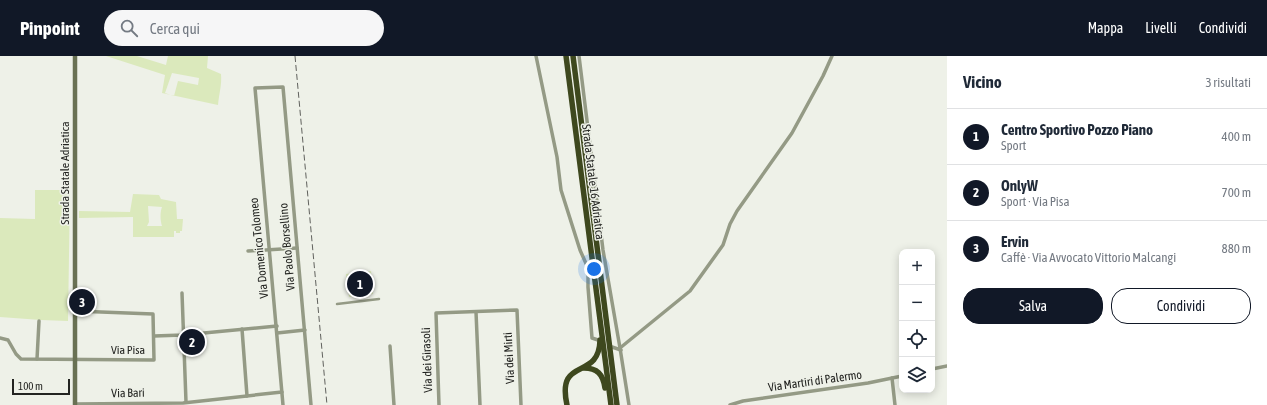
<!DOCTYPE html>
<html lang="it">
<meta charset="utf-8">
<style>
body{margin:0;font-family:"Asap Condensed",sans-serif;background:#f6f6f7;color:#1f2937}
.controls{position:absolute;right:12px;bottom:12px;display:grid;overflow:hidden;border-radius:8px;box-shadow:0 2px 10px #0003}
.controls button{width:36px;height:36px;display:grid;place-items:center;padding:0;border:0;border-bottom:1px solid #e0e1e3;background:#fff;color:#1f2937;font:20px sans-serif}
.scale{position:absolute;left:12px;bottom:10px;width:58px;box-sizing:border-box;padding-left:4px;border:2px solid #232421;border-top:0;font-size:11px;line-height:14px;white-space:nowrap;color:#232421;-webkit-text-stroke:3px #eef1e8;paint-order:stroke}
.you{position:absolute;left:594px;top:213px;width:14px;height:14px;margin:-10px;border:3px solid #fff;border-radius:50%;background:#1a73e8;box-shadow:0 0 0 6px #1a73e833}
.badge{display:grid;place-items:center;width:26px;height:26px;border-radius:50%;background:#111827;color:#fff;font-size:13px;font-weight:700}
.pin{position:absolute;translate:-50% -50%;border:2px solid #fff;box-shadow:0 1px 4px #0006}
.list{margin:0;padding:0;list-style:none}
h2{display:flex;justify-content:space-between;align-items:center;height:52px;margin:0;padding:0 16px;font-size:17px}
h2 small{font-size:13px;font-weight:400;color:#747a83}
.list li{display:grid;grid-template-columns:26px 1fr auto;gap:12px;align-items:center;box-sizing:border-box;height:56px;padding:0 16px;border-top:1px solid #e0e1e3}
.list b{display:block;font-size:15px;white-space:nowrap}
.list p{margin:0;font-size:13px;white-space:nowrap;color:#747a83}
.list em{font-size:13px;font-style:normal;color:#747a83}
.actions{display:flex;gap:8px;padding:12px 16px}
.actions a{flex:1;padding:9px 0;border:1px solid #111827;border-radius:16px;text-align:center;font-size:14px;color:#111827}
.actions .main{background:#111827;color:#fff}
.icon{flex:none;width:22px;height:22px;fill:none;stroke:currentColor;stroke-width:2;stroke-linecap:round;stroke-linejoin:round}
.map{position:relative;flex:none;width:947px;height:349px;overflow:hidden}
header{display:flex;align-items:center;gap:24px;box-sizing:border-box;height:56px;padding:0 20px;background:#111827;color:#fff}
header strong{font-size:19px}
nav{display:flex;gap:22px;margin-inline-start:auto;font-size:14px}
.search{width:280px;height:36px;background:#f6f6f7;display:flex;align-items:center;gap:10px;box-sizing:border-box;padding:0 14px;border-radius:22px;color:#747a83;font-size:15px}
main{display:flex}
aside{flex:1;background:#fff}
.map>svg:first-child{display:block}
.green{fill:#dbe9bc;fill-rule:evenodd}
.lines{fill:none;stroke-linecap:round;stroke-linejoin:round}
.pedestrian{stroke:#949a85;stroke-width:2.5}
.minor{stroke:#949a85;stroke-width:3.5}
.secondary{stroke:#697153;stroke-width:4.5}
.trunk{stroke:#3e481e;stroke-width:5.5}
.rail{stroke:#60615d;stroke-width:1;stroke-dasharray:6 3;stroke-linecap:butt}
.labels{text-anchor:middle;dominant-baseline:central;stroke-width:3;stroke-linejoin:round;paint-order:stroke}
.street-label{font-size:12px;fill:#232421;stroke:#eef1e8}
</style>
<header>
<strong>Pinpoint</strong>
<div class="search"><svg class="icon" aria-label="search" viewBox="0 0 24 24"><circle cx="10" cy="10" r="6"/><path d="M15 15l6 6"/></svg>Cerca qui</div>
<nav><a>Mappa</a><a>Livelli</a><a>Condividi</a></nav>
</header>
<main>
<div class="map">
<svg width="947" height="349" viewBox="0 0 947 349">
<rect width="100%" height="100%" fill="#eef1e8"/>
<!-- green -->
<g class="green">
<path d="M106 0H137L166 9 168 0H208L207 12 221 18C222 29 219 38 218 49L162 37 165 19ZM172 17 199 22 198 29 178 25 174 40 165 37Z"/>
<polygon points="35,134 70,134 68,265 41,264 0,261 0,162 35,163"/>
<path d="M133 138 159 139 161 143 176 146 177 163H183L182 175H180V177H176V175H174V181H133V161L79 162V155L130 156ZM148 150 162 151C160 156 160 164 162 170H147L149 166Z"/>
<polygon points="371,215 373,238 349,241 346,218"/>
</g>
<g class="lines">
<!-- pedestrian -->
<polyline class="pedestrian" points="337,248 379,243"/>
<!-- minor -->
<g class="minor">
<polyline points="536,0 557,101 561,134 580,194 588,212 588,231 592,282 598,284"/>
<polyline points="579,0 603,194 620,292 629,349"/>
<polyline points="248,195 297,192"/>
<polyline points="182,237 186,346"/>
<polyline points="476,256 480,349"/>
<polyline points="242,273 247,340"/>
<polyline points="277,277 305,274"/>
<polyline points="154,280 183,279 277,270"/>
<polyline points="0,282 8,284 16,298 21,303 154,304 153,258 75,255"/>
<polyline points="390,290 394,349"/>
<polyline points="612,291 621,294"/>
<polyline points="620,292 690,235 723,189 730,168 737,155 792,77 823,20 832,0"/>
<polyline points="37,303 39,265"/>
<polyline points="932,313 947,310"/>
<polyline points="892,322 895,349"/>
<polyline points="75,348 183,347 282,336"/>
<polyline points="283,349 255,32 283,31 311,349"/>
<polyline points="439,349 436,257 517,254 521,349"/>
<polyline points="730,349 743,345 868,327 902,320"/>
</g>
<!-- secondary -->
<polyline class="secondary" points="75,349 75,0"/>
<!-- trunk -->
<g class="trunk">
<polyline points="566,0 611,349"/>
<polyline points="573,0 617,349"/>
<path d="M584 312C597 312 603 318 605 332"/>
<path d="M567 349C556 299 599 326 600 284"/>
</g>
<!-- rail -->
<polyline class="rail" points="295,0 327,349"/>
</g>
<g class="labels">
<!-- street labels -->
<g class="street-label">
<text transform="translate(65 117) rotate(-90)">Strada Statale Adriatica</text>
<text transform="translate(593 126) rotate(83)">Strada Statale 16 Adriatica</text>
<text transform="translate(287 191) rotate(-95)">Via Paolo Borsellino</text>
<text transform="translate(259 192) rotate(-96)">Via Domenico Tolomeo</text>
<text x="128" y="294">Via Pisa</text>
<text transform="translate(509 302) rotate(-93)">Via dei Mirti</text>
<text transform="translate(427 304) rotate(-92)">Via dei Girasoli</text>
<text transform="translate(815 325) rotate(-8)">Via Martiri di Palermo</text>
<text transform="translate(128 337) rotate(-1)">Via Bari</text>
</g>
</g>
</svg>
<div class="controls">
<button>+</button>
<button>−</button>
<button><svg class="icon" aria-label="locate" viewBox="0 0 24 24"><circle cx="12" cy="12" r="6"/><path d="M12 2v4M12 18v4M2 12h4M18 12h4"/></svg></button>
<button><svg class="icon" aria-label="layers" viewBox="0 0 24 24"><path d="M12 4l9 5-9 5-9-5zM3 14l9 5 9-5"/></svg></button>
</div>
<div class="scale">100 m</div>
<div class="you"></div>
<div class="pin badge" style="left:360px;top:228px">1</div>
<div class="pin badge" style="left:192px;top:286px">2</div>
<div class="pin badge" style="left:82px;top:246px">3</div>
</div>
<aside>
<h2>Vicino<small>3 risultati</small></h2>
<ul class="list">
<li><span class="badge">1</span><div><b>Centro Sportivo Pozzo Piano</b><p>Sport</p></div><em>400 m</em></li>
<li><span class="badge">2</span><div><b>OnlyW</b><p>Sport · Via Pisa</p></div><em>700 m</em></li>
<li><span class="badge">3</span><div><b>Ervin</b><p>Caffè · Via Avvocato Vittorio Malcangi</p></div><em>880 m</em></li>
</ul>
<div class="actions"><a class="main">Salva</a><a>Condividi</a></div>
</aside>
</main>
